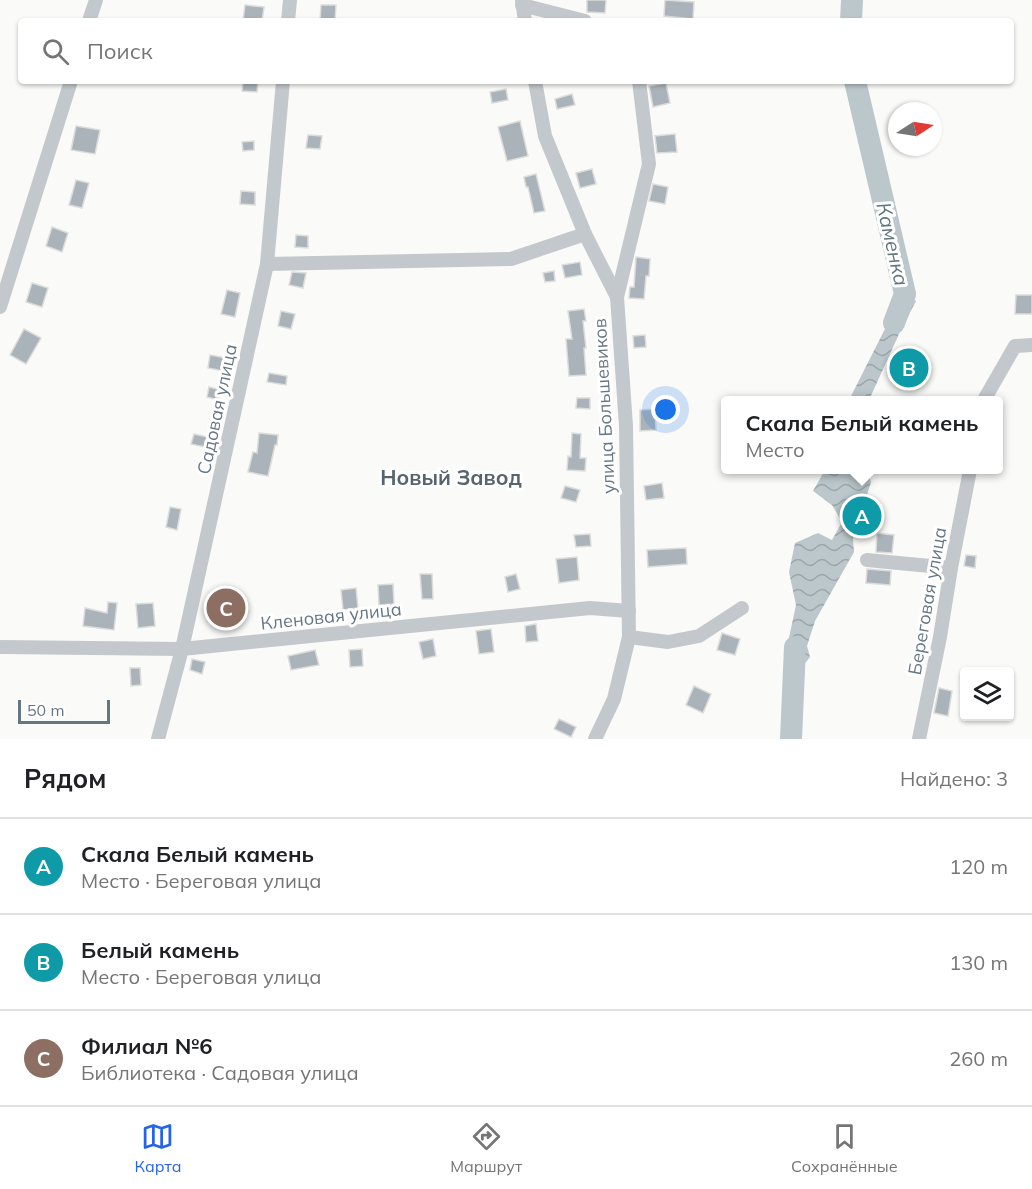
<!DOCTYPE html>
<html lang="ru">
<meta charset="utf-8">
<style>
body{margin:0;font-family:Mulish,sans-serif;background:#f6f6f6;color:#202124}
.controls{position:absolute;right:18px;bottom:18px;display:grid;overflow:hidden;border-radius:6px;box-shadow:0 2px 4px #0004}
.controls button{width:54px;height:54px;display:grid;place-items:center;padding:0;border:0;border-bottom:2px solid #e0e0e0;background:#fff;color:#202124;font:30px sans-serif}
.compass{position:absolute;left:888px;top:102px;width:54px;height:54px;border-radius:50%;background:#fff;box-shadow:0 2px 4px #0004;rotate:78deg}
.scale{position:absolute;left:18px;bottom:15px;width:92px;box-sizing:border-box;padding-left:6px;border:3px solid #657683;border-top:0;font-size:16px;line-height:21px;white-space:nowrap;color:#657683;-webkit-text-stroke:4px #fff;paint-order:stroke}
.you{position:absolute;left:666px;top:410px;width:21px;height:21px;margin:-15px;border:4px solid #fff;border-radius:50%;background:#1a73e8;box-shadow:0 0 0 9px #1a73e833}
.badge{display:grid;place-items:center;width:39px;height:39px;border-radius:50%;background:#2563eb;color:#fff;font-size:20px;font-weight:700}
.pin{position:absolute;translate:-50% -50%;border:3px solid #fff;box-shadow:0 2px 6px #0006}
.popup{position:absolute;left:721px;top:396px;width:282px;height:78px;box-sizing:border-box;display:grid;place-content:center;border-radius:6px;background:#fff;filter:drop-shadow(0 2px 4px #0005);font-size:20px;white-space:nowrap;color:#757577}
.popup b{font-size:22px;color:#202124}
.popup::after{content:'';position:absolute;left:50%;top:100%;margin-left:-12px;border:12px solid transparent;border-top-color:#fff}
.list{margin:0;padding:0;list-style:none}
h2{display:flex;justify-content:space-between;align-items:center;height:78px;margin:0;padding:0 24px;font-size:26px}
h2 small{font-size:20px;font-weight:400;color:#757577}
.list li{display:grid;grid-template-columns:39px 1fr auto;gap:18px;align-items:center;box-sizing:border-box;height:96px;padding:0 24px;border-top:2px solid #e0e0e0}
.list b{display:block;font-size:22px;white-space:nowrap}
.list p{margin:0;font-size:20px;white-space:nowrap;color:#757577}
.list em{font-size:20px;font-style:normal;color:#757577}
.icon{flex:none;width:33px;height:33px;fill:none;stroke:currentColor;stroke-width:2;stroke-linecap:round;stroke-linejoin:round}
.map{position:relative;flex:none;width:1032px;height:739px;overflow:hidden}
.search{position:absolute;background:#fff;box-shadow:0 2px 4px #0004;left:18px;right:18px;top:18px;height:66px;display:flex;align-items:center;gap:15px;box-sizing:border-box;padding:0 21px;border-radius:6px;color:#757577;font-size:22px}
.sheet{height:366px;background:#fff}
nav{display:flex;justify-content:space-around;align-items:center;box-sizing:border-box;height:84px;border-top:2px solid #e0e0e0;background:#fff;font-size:16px;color:#757577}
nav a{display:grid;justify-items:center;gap:3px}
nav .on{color:#2563eb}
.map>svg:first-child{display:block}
.water{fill:url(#water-waves)}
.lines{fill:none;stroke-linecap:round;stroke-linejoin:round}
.river{stroke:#bbc7cb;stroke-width:22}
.building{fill:#aab3b9;stroke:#dcdcda;stroke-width:1.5}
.minor{stroke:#c3c8cc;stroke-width:14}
.labels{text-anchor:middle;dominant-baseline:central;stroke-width:6;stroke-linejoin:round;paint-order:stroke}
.street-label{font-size:18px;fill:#657683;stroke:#fff}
.water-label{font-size:20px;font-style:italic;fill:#60757c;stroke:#fff}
.quarter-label{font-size:21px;font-weight:bold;fill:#57646e;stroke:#fff}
</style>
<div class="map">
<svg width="1032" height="739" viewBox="0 0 1032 739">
<defs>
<pattern id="water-waves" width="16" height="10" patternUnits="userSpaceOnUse" patternTransform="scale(1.5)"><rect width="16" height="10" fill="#bbc7cb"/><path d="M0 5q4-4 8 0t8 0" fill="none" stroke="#9ca6aa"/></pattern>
</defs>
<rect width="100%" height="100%" fill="#fafaf8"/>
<!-- water -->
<g class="water">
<polygon points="905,294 916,301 899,334 869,400 849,400 890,319 893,296"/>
<polygon points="825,470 869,470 868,474 871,482 853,539 854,552 815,621 807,646 810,657 794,677 784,661 796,605 789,572 795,543 818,533 832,540 842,522 832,505 813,491"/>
</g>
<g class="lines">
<!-- river -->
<g class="river">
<polyline points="851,21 852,0"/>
<polyline points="855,81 905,294 894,323"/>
<polyline points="791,739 795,647"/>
</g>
</g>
<!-- building -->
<g class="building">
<polygon points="587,0 606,0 605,13 587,12"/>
<polygon points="665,0 694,2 693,19 664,16"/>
<polygon points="245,5 264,7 262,21 243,21"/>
<polygon points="321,5 336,5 335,21 320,21"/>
<polygon points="243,81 258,81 257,92 242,91"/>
<polygon points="666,83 670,103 653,107 649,86"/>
<polygon points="506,89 508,100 492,103 490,92"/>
<polygon points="572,94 575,105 557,109 555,99"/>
<polygon points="520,121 528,156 507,161 498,127"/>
<polygon points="76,126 100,130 95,154 71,150"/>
<polygon points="675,134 677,152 657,153 655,136"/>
<polygon points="308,135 322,136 320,149 306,148"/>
<polygon points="254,141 254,150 243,151 242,142"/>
<polygon points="592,169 596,184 580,188 576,173"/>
<polygon points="536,174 545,211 534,213 528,187 526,187 524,177"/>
<polygon points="76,180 89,183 82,208 69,205"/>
<polygon points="653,184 668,187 665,204 649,201"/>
<polygon points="241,191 255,192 255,205 240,204"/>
<polygon points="52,227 68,233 62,252 46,246"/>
<polygon points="296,235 308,236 308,248 295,247"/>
<polygon points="636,257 650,259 649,276 646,276 644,299 629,298 630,287 634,287"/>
<polygon points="580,262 582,275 565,278 562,265"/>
<polygon points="554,271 555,281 545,282 543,273"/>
<polygon points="292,272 306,273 303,288 289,285"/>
<polygon points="32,283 48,288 42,307 26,302"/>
<polygon points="227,290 240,293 235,317 221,314"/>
<polygon points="1016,295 1032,295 1032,314 1015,314"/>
<polygon points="584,309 586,321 583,321 586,348 584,348 586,375 569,376 566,339 572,339 568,311"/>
<polygon points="281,311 295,314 291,329 278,326"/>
<polygon points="24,329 41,338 26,364 10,355"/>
<polygon points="645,335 646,347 634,348 633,336"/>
<polygon points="210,355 226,358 223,371 208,368"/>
<polygon points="269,373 287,376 286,385 267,382"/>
<polygon points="209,387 221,390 218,400 207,397"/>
<polygon points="577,398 590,398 590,409 576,408"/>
<polygon points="655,409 656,430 640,431 640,410"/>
<polygon points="259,433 278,435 277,445 275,445 268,476 248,472 253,452 257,453"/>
<polygon points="572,433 581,434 580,458 586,458 585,471 567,470 568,456 571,457"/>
<polygon points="194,434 207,437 205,447 191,444"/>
<polygon points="662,483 664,498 646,500 644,486"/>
<polygon points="565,486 580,490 576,502 561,498"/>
<polygon points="170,507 181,509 177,530 166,527"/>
<polygon points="877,533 894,535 892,553 876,552"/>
<polygon points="590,534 591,546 576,547 574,535"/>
<polygon points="686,548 687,564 648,567 647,550"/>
<polygon points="966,555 976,556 975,568 964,566"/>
<polygon points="577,557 579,580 559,583 556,559"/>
<polygon points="867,569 891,571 890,585 866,583"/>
<polygon points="420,574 432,574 433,599 422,599"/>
<polygon points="516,574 520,589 508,592 505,577"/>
<polygon points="393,584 394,604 379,605 378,585"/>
<polygon points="356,588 358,608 343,610 341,590"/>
<polygon points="238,591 240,622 213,623 211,593"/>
<polygon points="108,602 117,603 114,630 83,626 85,608 107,613"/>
<polygon points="153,603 155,626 138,628 136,604"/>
<polygon points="536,624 538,641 526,642 525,626"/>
<polygon points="491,629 494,652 479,654 476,631"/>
<polygon points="722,633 740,639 735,655 717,650"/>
<polygon points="433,639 436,656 423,659 419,642"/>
<polygon points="362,649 363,666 350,667 349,650"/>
<polygon points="315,650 319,665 291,670 288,656"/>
<polygon points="192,659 205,662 202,674 190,670"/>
<polygon points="130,668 140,668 141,685 131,686"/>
<polygon points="694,686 711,694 703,713 686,705"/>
<polygon points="939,688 952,691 948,716 934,713"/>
<polygon points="559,719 576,727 571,737 554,729"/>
</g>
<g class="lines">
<!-- minor -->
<g class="minor">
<polyline points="522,0 525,21"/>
<polyline points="522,5 585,21"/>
<polyline points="89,21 96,0"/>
<polyline points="288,21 290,0"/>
<polyline points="535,81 545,136 585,234 617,297 626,426 629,637 614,699 595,739"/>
<polyline points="267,264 511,259 585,234"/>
<polyline points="617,297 649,164 639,81"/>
<polyline points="0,307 71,81"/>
<polyline points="984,400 1015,346 1032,345"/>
<polyline points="867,560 951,568"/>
<polyline points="629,637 668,642 699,636 742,608"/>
<polyline points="0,647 182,649 590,608 629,611"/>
<polyline points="158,739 182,649 267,264 283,81"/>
<polyline points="919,739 940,637 951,568 970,470"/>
</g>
</g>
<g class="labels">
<!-- street labels -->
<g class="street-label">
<text transform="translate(604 406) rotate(-93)">улица Большевиков</text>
<text transform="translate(217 409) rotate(-78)">Садовая улица</text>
<text transform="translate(927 601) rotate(-80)">Береговая улица</text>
<text transform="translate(331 616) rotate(-6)">Кленовая улица</text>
</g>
<!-- water labels -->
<g class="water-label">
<text transform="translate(893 244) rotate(77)">Каменка</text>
</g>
<!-- quarter labels -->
<g class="quarter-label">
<text x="451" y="477">Новый Завод</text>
</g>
</g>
</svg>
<div class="controls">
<button><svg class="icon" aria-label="layers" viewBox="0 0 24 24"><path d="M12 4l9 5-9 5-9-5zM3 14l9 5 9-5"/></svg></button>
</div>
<svg class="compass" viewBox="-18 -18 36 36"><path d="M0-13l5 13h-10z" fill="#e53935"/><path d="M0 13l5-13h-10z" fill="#757577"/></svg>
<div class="scale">50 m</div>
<div class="you"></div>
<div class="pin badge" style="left:862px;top:516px;background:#0f9aa8">A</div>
<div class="popup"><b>Скала Белый камень</b>Место</div>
<div class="pin badge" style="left:909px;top:368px;background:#0f9aa8">B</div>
<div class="pin badge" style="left:226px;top:608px;background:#8d6e63">C</div>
<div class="search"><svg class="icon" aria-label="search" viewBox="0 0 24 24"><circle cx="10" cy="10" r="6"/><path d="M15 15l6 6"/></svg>Поиск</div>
</div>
<section class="sheet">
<h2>Рядом<small>Найдено: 3</small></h2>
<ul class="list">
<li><span class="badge" style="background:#0f9aa8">A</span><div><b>Скала Белый камень</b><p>Место · Береговая улица</p></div><em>120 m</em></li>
<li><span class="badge" style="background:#0f9aa8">B</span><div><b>Белый камень</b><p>Место · Береговая улица</p></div><em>130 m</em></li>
<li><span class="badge" style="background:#8d6e63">C</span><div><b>Филиал №6</b><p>Библиотека · Садовая улица</p></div><em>260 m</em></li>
</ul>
</section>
<nav>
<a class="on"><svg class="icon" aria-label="map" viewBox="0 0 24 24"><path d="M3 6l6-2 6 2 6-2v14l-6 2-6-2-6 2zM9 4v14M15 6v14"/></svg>Карта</a>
<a><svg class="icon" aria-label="directions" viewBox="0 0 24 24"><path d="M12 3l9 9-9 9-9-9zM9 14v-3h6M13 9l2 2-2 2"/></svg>Маршрут</a>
<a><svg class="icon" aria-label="saved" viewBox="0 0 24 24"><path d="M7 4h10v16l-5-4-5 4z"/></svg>Сохранённые</a>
</nav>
